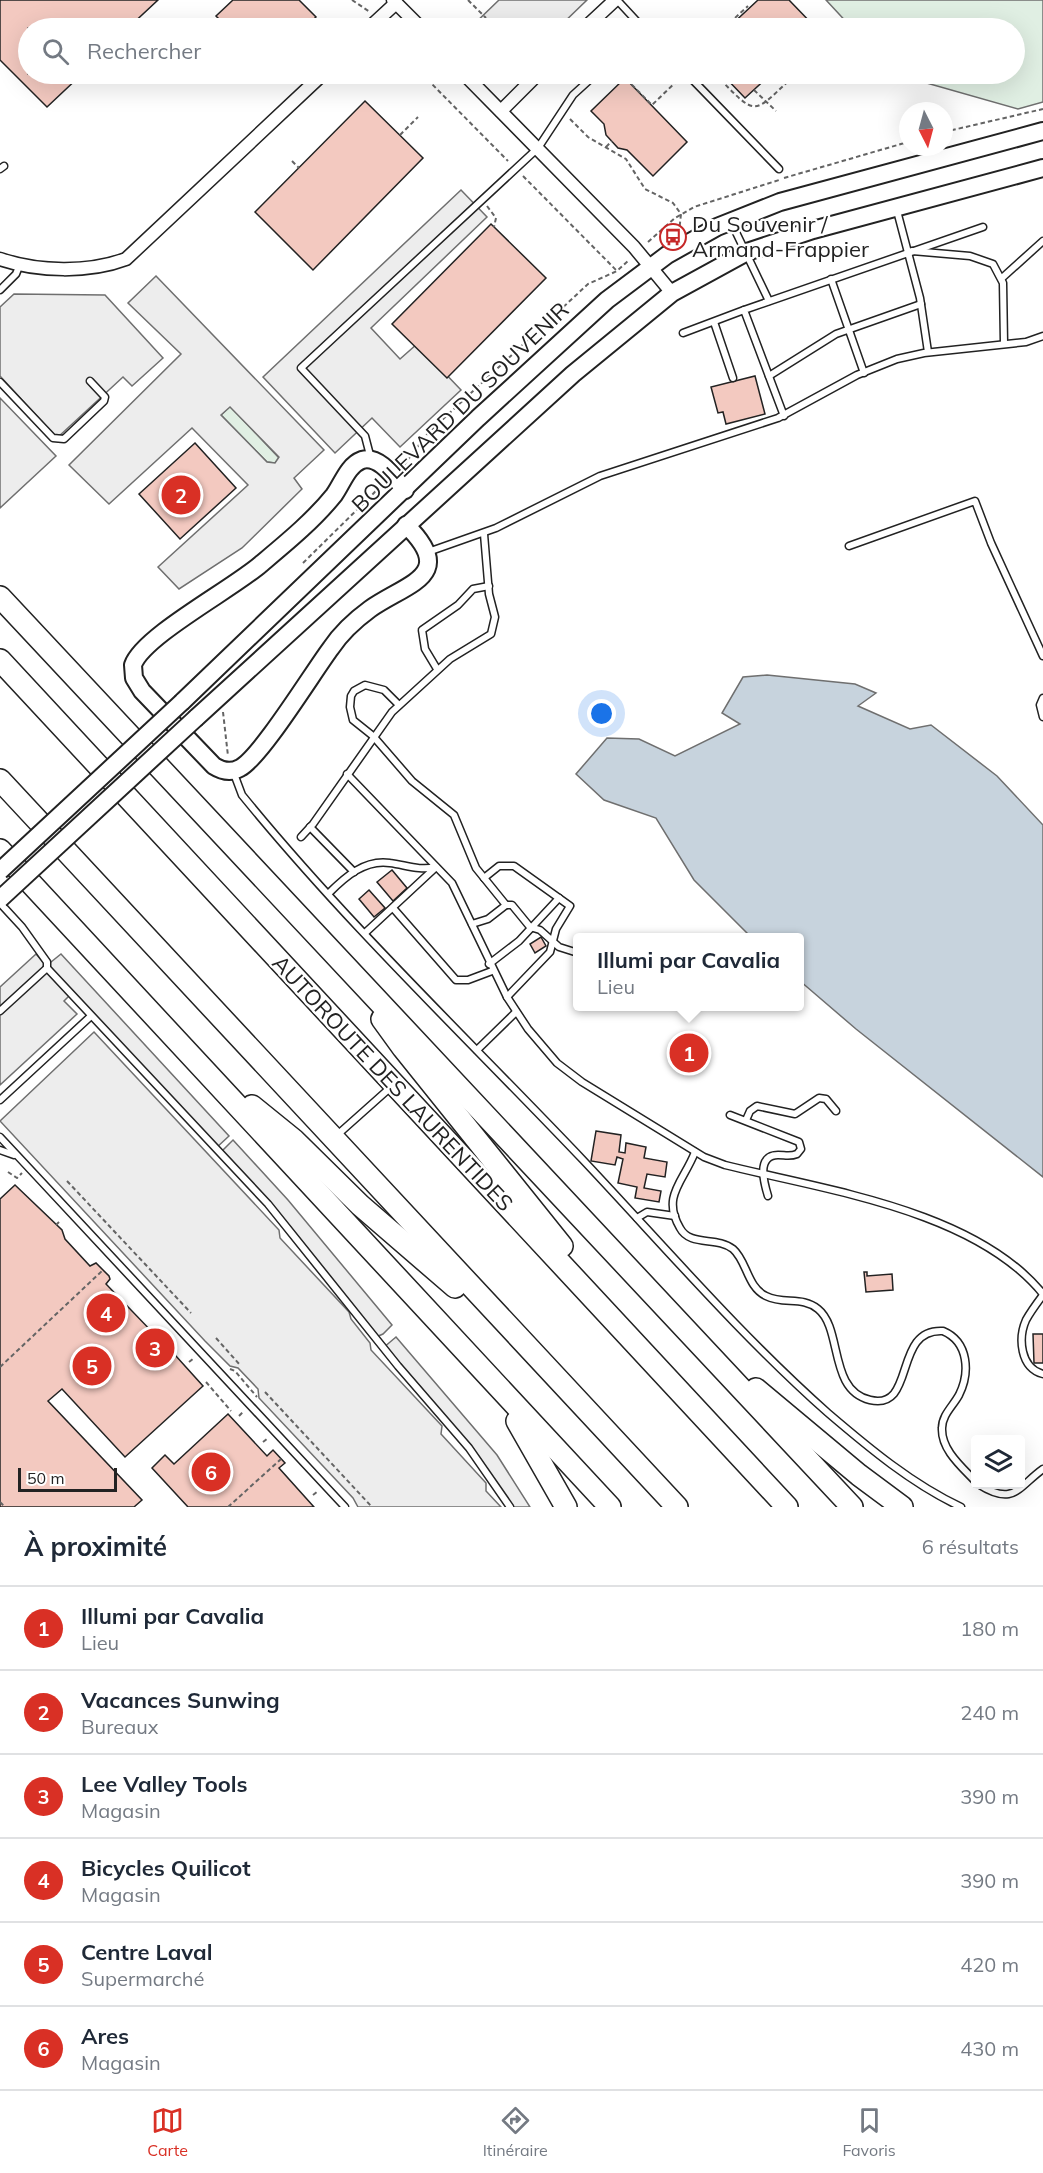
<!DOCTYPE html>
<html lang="fr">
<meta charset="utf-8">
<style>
body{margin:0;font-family:Mulish,sans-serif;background:#f6f6f7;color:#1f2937}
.controls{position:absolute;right:18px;bottom:18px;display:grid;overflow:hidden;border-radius:6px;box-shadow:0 6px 24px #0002}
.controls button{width:54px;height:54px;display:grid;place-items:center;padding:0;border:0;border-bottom:2px solid #e0e1e3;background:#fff;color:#1f2937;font:30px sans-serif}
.compass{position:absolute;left:899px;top:102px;width:54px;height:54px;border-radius:50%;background:#fff;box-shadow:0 6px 24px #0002;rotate:174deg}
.scale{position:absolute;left:18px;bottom:15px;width:99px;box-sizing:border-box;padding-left:6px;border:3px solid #222;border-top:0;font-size:16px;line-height:21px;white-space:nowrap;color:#222;-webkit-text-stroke:4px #fff;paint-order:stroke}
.you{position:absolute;left:602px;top:714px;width:21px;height:21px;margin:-15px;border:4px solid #fff;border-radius:50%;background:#1a73e8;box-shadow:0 0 0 9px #1a73e833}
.badge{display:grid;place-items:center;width:39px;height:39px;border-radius:50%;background:#d93025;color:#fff;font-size:20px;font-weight:700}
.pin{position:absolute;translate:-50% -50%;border:3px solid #fff;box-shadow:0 2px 6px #0006}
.popup{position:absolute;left:573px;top:933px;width:231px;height:78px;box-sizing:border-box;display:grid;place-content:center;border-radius:6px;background:#fff;filter:drop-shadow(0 2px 4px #0005);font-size:20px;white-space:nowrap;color:#747a83}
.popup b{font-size:22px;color:#1f2937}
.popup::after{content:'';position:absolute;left:50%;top:100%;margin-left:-12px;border:12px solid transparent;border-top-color:#fff}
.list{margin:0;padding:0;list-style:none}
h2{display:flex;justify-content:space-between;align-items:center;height:78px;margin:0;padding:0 24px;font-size:26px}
h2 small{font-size:20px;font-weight:400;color:#747a83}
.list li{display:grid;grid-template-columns:39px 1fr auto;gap:18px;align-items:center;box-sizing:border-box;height:84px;padding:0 24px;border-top:2px solid #e0e1e3}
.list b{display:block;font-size:22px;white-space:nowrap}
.list p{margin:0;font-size:20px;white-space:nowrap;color:#747a83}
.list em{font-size:20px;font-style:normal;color:#747a83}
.icon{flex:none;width:33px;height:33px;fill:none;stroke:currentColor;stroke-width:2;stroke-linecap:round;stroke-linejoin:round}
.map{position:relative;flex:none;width:1043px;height:1507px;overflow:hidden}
.search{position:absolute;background:#fff;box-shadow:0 6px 24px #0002;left:18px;right:18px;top:18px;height:66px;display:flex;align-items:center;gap:15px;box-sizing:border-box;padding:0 21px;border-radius:33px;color:#747a83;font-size:22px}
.sheet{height:582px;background:#fff}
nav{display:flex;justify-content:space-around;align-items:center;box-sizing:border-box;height:84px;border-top:2px solid #e0e1e3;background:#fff;font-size:16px;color:#747a83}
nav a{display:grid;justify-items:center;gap:3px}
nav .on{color:#d93025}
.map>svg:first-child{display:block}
.green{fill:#e0efe3;stroke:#6f6f6f;stroke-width:1.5}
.parking{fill:#ededed;stroke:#6f6f6f;stroke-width:1.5;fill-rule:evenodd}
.water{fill:#c7d3dd;stroke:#6f6f6f;stroke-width:1.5}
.building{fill:#f3c9c0;stroke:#222;stroke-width:1.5}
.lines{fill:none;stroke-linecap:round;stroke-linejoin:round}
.lane-casing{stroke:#222;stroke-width:9}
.street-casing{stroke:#222;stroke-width:15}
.secondary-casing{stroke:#222;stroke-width:20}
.highway-casing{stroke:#222;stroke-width:24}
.path{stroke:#646464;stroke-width:2;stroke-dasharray:4.5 3;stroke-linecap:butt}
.lane{stroke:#fff;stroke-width:6}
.street{stroke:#fff;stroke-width:12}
.secondary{stroke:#fff;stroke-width:16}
.highway{stroke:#fff;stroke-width:21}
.secondary-bridge-casing{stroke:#222;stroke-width:20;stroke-linecap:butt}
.secondary-bridge{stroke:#fff;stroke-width:16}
.labels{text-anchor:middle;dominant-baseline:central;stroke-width:4.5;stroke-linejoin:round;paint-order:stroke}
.poi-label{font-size:22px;fill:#222;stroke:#fff;text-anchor:start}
.street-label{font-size:22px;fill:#222;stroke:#fff}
</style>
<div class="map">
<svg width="1043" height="1507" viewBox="0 0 1043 1507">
<rect width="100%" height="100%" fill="#fff"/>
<!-- green -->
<g class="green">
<polygon points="826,0 1043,0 1043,102 1018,109 895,74 1014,74 1014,28 852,28"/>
<polygon points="230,406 279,458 275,463 267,462 221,415"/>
</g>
<!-- parking -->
<g class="parking">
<polygon points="499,0 587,0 558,28 470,28"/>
<polygon points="461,190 487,217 371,328 400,359 417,344 461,390 400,447 372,418 335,453 263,377"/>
<path d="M156 276 324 450 294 478 302 489 242 548 179 589 158 567 248 485 192 428 109 504 69 465 181 354 128 303ZM230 407 279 457 275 463 267 462 221 415Z"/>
<polygon points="14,294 105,295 163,358 132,386 123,377 57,438 0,376 0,307"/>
<polygon points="0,398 56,456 0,508"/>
<polygon points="36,954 43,962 48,958 51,962 61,954 229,1136 215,1149 71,994 64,1001 77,1014 0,1085 0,987"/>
<polygon points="94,1032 279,1230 280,1238 349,1312 351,1319 370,1343 371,1350 442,1426 441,1434 486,1483 486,1491 501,1507 358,1507 353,1498 259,1398 258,1389 238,1368 230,1366 205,1341 0,1121"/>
<polygon points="233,1140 288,1200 392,1325 383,1334 376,1337 268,1204 219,1154"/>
<polygon points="396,1337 497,1455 530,1507 510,1507 502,1492 383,1348"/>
</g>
<!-- water -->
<polygon class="water" points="767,675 855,684 876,693 858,706 910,729 931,725 997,776 1043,825 1043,1177 856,1029 800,981 800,938 751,937 694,880 656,818 604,800 576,774 607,738 639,739 675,756 740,724 722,713 743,677"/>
<!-- building -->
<g class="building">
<polygon points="0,0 158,0 128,28 28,28 28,74 82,74 47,107 0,60"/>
<polygon points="233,0 299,0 316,17 304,28 228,28 216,16"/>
<polygon points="758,0 789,0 816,28 728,28"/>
<polygon points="722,74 771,74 745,98"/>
<polygon points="625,78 687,142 653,176 627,150 618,148 606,135 604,124 591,111"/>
<polygon points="365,101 423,158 313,270 255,212"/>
<polygon points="491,224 546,278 447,378 392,324"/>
<polygon points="755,376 765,414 726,424 723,412 718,413 711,387"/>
<polygon points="195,443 236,488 180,539 139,494"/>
<polygon points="392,870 407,888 393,901 377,882"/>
<polygon points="369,890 385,908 374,917 359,899"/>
<polygon points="541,937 546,946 535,953 530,944"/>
<polygon points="596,1131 621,1135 619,1152 625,1153 626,1143 646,1147 644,1158 667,1162 665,1177 647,1174 644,1188 661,1191 659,1202 635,1198 637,1187 618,1183 623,1159 617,1157 615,1165 591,1161"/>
<polygon points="15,1185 62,1230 65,1239 90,1266 96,1263 109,1276 110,1279 106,1284 156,1336 168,1342 166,1345 203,1386 125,1457 62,1389 48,1401 142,1500 134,1507 0,1507 0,1199"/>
<polygon points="864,1272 867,1272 867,1276 892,1274 893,1290 866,1292"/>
<polygon points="1033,1334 1043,1334 1043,1363 1034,1363"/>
<polygon points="228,1414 267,1456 273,1450 285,1463 279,1468 314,1507 188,1507 152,1468 165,1455 174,1464"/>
</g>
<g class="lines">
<defs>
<g id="lane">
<polyline points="617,0 643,28"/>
<polyline points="687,74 779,169"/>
<polyline points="0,169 4,166"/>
<polyline points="896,207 920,298 928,352"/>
<polyline points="732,224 769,301"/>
<polyline points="912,251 970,256 993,264 1003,283 1004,343"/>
<polyline points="1002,278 1043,241"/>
<polyline points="831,279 864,373"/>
<polyline points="0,290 16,274 20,264"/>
<polyline points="714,322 733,378"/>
<polyline points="683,333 744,310"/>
<polyline points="769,376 836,334 921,304"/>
<polyline points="0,382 53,438 64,439 104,401 105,397 90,381"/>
<polyline points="784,416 744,310 983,227"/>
<polyline points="371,459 365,436 301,368 538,148 573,95 596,74"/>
<polyline points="849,546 975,501 991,543 1043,656"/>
<polyline points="428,552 496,528 600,476 778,418 857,375 897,359 924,353 1026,342 1043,336"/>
<polyline points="437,669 425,649 422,630 458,605 473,589 489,586"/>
<polyline points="1043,698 1040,705 1043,717"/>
<polyline points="399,705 384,690 365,685 354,691 351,696 350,707 353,720 373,736 412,781 454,815 476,868 506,905 488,919 472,924"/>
<path d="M233 771 242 795C347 924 469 1040 583 1160 664 1246 740 1335 828 1413 869 1448 912 1484 961 1507"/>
<path d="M347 774 452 883 507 997 528 1029 557 1063 582 1082 704 1157 725 1165C825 1190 975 1210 1043 1294"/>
<polyline points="310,827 354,872"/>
<polyline points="301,837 313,824 392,712 450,659 491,634 495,617 489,594 484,534"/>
<polyline points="484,878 499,866 514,866 570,906 556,929 550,952 507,997"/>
<path d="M329 893C345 877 365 859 390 863 406 865 419 871 436 867"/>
<polyline points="0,903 22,927 47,962 47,968 268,1204 398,1366 469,1448 510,1507"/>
<polyline points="506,905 512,905 530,927 540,930 559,947 578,953"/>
<polyline points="393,908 456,980 468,980 492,971"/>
<polyline points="365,933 435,868"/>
<polyline points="489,964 519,941 559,898"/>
<polyline points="0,1011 47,968"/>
<polyline points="477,1050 516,1012"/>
<polyline points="0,1100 91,1016"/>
<path d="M730 1115 799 1142 801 1149 797 1154C790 1157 785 1155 778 1155 756 1155 764 1183 768 1196"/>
<polyline points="746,1120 750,1111 757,1106 795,1114 819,1098 826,1099 836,1111"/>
<polyline points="336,1136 391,1087"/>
<polyline points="0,1137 345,1507"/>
<polyline points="0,1150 14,1155"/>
<path d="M695 1152C684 1181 661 1196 680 1228 690 1247 717 1236 733 1249 747 1261 747 1287 766 1296 784 1305 802 1296 818 1309 843 1329 828 1390 870 1400 917 1411 892 1328 943 1331 969 1342 970 1373 959 1395 953 1406 942 1415 942 1428 941 1450 962 1467 976 1482"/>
<polyline points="637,1218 647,1212 675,1216"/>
<path d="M1043 1295C1037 1303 1031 1311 1026 1320 1018 1338 1020 1368 1043 1374"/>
<path d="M978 1484C1014 1507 1018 1487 1043 1469"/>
</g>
<g id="street">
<polyline points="393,0 421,28"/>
<polyline points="369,28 396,3"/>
<polyline points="585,28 615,0"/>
<polyline points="464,74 634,247 672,293"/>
<polyline points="501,111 538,74"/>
<path d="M0 259C38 272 89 273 126 259L323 74"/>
</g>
<g id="secondary">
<path d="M405 490C395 479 380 455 362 460 348 465 342 484 334 495 313 521 286 543 261 564 234 588 143 636 133 665L134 678 142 691 214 766C222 771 231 773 240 768 261 757 313 672 331 648 341 633 355 620 370 609 407 583 458 576 406 525"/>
<polyline points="182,702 478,418 607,300 667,255 717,227 780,202 1043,131"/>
<polyline points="196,718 573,374 672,293 747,252 813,230 1043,168"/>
</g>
<g id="highway">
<polyline points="0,597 852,1507"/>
<polyline points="0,660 787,1507"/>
<polyline points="0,780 677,1507"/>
<polyline points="0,850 610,1507"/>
<polyline points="382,1019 403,1048 562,1246"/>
<polyline points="252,1106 294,1140 360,1205 455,1287"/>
<polyline points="756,1389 859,1475 902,1507"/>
<polyline points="517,1421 566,1507"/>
</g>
</defs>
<!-- lane casing -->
<use href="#lane" class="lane-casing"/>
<!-- street casing -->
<use href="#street" class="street-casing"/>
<!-- secondary casing -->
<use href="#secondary" class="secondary-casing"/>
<!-- highway casing -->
<use href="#highway" class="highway-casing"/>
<!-- path -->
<g class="path">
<polyline points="352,0 370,12"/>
<polyline points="468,0 486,18"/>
<polyline points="724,28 748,6"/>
<polyline points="422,74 508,161"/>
<polyline points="635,74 639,77 632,85 652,105 680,78"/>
<path d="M715 74C759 119 751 115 796 74"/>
<polyline points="754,90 776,111"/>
<polyline points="570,119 588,137 626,159 645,189 673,203 681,214 679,232"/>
<polyline points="944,132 1043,109"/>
<polyline points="400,135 418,117"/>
<polyline points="606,147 612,141"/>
<polyline points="292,161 299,168"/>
<polyline points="523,176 617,271"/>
<polyline points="784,178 908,142"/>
<polyline points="487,206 496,218 494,227"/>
<polyline points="648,242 675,218 694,207 779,180"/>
<polyline points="404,465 427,434 588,284 617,271 628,261"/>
<polyline points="303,563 382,485"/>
<polyline points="223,712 228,756"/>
<polyline points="8,1172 17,1178 22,1173"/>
<polyline points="67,1181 191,1313"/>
<polyline points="56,1225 59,1222"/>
<polyline points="161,1338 163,1334"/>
<polyline points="216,1338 240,1365"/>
<polyline points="189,1362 194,1358"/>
<polyline points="0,1367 103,1270"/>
<polyline points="230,1369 235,1371 257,1397"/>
<polyline points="206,1382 231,1411"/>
<polyline points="265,1392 372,1507"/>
<polyline points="239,1416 244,1411"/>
<polyline points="263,1442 268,1438"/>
<polyline points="313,1495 318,1491"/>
<polyline points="0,1502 5,1507"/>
<polyline points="228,1507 281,1459"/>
</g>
<!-- lane -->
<use href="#lane" class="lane"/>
<!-- street -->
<use href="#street" class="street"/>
<!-- secondary -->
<use href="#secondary" class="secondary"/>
<!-- highway -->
<use href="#highway" class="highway"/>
<defs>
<g id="secondary-bridge">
<polyline points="0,871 182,702"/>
<polyline points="0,899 196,718"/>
</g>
</defs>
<!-- secondary-bridge casing -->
<use href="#secondary-bridge" class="secondary-bridge-casing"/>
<!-- secondary-bridge -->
<use href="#secondary-bridge" class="secondary-bridge"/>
</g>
<!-- icons -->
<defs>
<symbol id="bus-ring" viewBox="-11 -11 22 22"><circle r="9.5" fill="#fff" stroke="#c62828" stroke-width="1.5"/><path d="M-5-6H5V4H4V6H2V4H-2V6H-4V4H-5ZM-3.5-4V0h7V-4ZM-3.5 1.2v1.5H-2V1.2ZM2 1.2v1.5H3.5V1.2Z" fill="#c62828"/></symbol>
</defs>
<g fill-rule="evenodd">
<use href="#bus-ring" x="658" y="222" width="30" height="30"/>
</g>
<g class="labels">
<!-- poi labels -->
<g class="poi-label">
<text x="692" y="224">Du Souvenir /<tspan x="692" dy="25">Armand-Frappier</tspan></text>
</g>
<!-- street labels -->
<g class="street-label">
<text transform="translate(460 407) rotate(-44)">BOULEVARD DU SOUVENIR</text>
<text transform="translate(393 1083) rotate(47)">AUTOROUTE DES LAURENTIDES</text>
</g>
</g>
</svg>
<div class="controls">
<button><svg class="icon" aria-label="layers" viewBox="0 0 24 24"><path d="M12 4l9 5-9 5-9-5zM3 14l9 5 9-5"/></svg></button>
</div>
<svg class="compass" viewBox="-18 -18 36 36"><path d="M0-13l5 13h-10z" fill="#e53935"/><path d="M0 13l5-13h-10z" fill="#747a83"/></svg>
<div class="scale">50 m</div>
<div class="you"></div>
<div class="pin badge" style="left:689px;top:1053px">1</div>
<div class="popup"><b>Illumi par Cavalia</b>Lieu</div>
<div class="pin badge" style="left:181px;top:495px">2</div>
<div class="pin badge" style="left:155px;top:1348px">3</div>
<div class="pin badge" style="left:106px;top:1313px">4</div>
<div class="pin badge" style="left:92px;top:1366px">5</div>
<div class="pin badge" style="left:211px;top:1472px">6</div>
<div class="search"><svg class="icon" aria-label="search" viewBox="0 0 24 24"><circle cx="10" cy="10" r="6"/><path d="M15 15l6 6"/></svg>Rechercher</div>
</div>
<section class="sheet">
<h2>À proximité<small>6 résultats</small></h2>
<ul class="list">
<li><span class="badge">1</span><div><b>Illumi par Cavalia</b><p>Lieu</p></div><em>180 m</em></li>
<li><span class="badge">2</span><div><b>Vacances Sunwing</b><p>Bureaux</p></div><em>240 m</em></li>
<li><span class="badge">3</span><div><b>Lee Valley Tools</b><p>Magasin</p></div><em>390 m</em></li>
<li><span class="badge">4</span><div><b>Bicycles Quilicot</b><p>Magasin</p></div><em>390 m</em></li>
<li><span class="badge">5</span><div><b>Centre Laval</b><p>Supermarché</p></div><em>420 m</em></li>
<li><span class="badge">6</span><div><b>Ares</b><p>Magasin</p></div><em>430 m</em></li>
</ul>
</section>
<nav>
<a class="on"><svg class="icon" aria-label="map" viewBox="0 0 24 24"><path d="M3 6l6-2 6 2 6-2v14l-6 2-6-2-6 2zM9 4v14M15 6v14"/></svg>Carte</a>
<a><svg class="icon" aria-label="directions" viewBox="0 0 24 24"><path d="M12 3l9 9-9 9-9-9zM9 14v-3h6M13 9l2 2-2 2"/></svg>Itinéraire</a>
<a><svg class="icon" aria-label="saved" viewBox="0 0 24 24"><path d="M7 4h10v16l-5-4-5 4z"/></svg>Favoris</a>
</nav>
